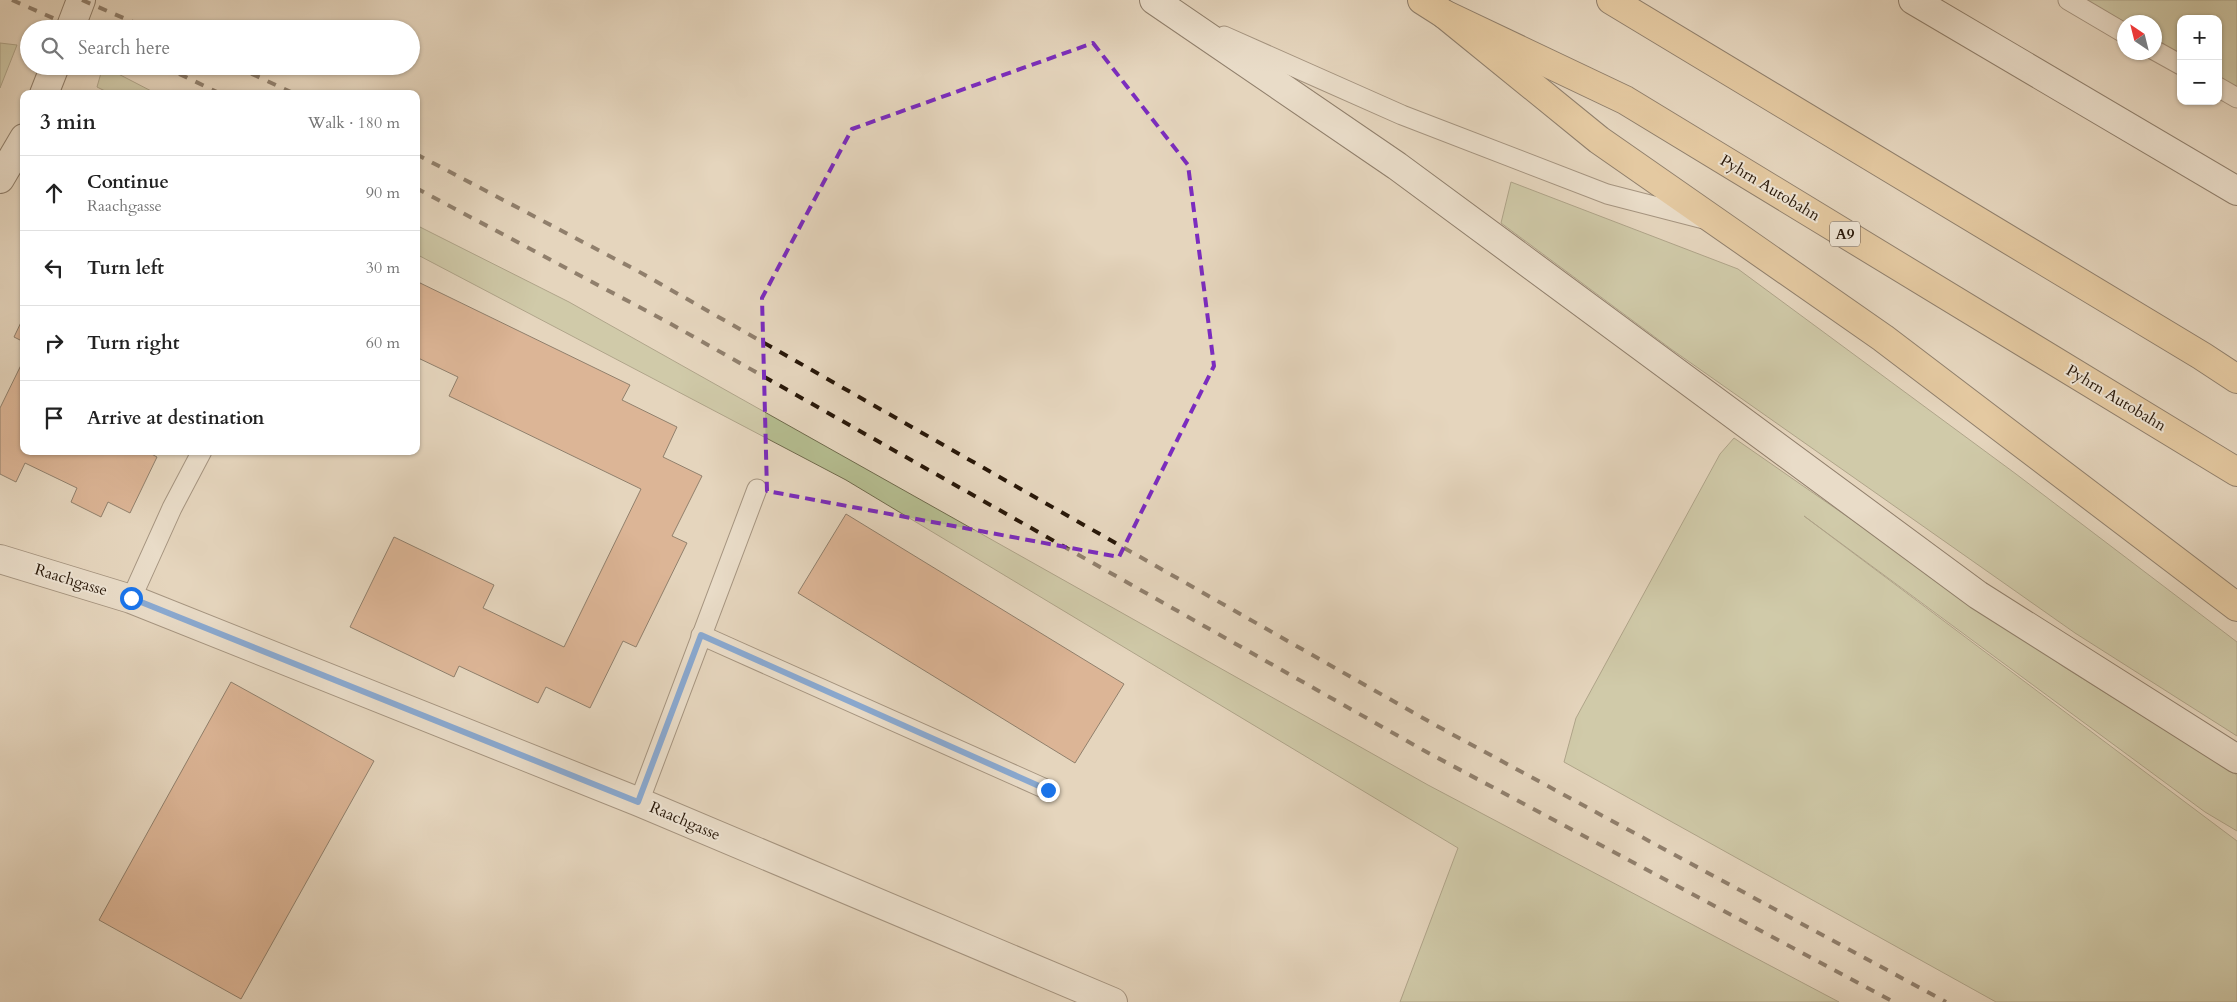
<!DOCTYPE html>
<meta charset="utf-8">
<style>
body{margin:0;font-family:Cardo,serif;background:#f2f2f2;color:#222}
.controls{position:absolute;right:15px;top:15px;display:grid;overflow:hidden;border-radius:10px;box-shadow:0 1px 4px #0004}
.controls button{width:45px;height:45px;display:grid;place-items:center;padding:0;border:0;border-bottom:1px solid #e0e0e0;background:#fff;color:#222;font:25px sans-serif}
.compass{position:absolute;left:2117px;top:15px;width:45px;height:45px;border-radius:50%;background:#fff;box-shadow:0 1px 4px #0004;rotate:325deg}
.stop{position:absolute;width:15px;height:15px;margin:-11px;border:4px solid #1a73e8;border-radius:50%;background:#fff}
.stop.end{background:#1a73e8;border-color:#fff;box-shadow:0 1px 5px #0008}
.list{margin:0;padding:0;list-style:none}
h2{display:flex;justify-content:space-between;align-items:center;height:65px;margin:0;padding:0 20px;font-size:21px}
h2 small{font-size:16px;font-weight:400;color:#767676}
.list li{display:grid;grid-template-columns:32px 1fr auto;gap:15px;align-items:center;box-sizing:border-box;height:75px;padding:0 20px;border-top:1px solid #e0e0e0}
.list b{display:block;font-size:19px;white-space:nowrap}
.list p{margin:0;font-size:16px;white-space:nowrap;color:#767676}
.list em{font-size:16px;font-style:normal;color:#767676}
.icon{flex:none;width:28px;height:28px;fill:none;stroke:currentColor;stroke-width:2;stroke-linecap:round;stroke-linejoin:round}
.map{position:relative;flex:none;width:2237px;height:1002px;overflow:hidden}
.search{position:absolute;background:#fff;box-shadow:0 1px 4px #0004;left:20px;top:20px;width:400px;height:55px;display:flex;align-items:center;gap:12px;box-sizing:border-box;padding:0 18px;border-radius:28px;color:#767676;font-size:19px}
.panel{position:absolute;background:#fff;box-shadow:0 1px 4px #0004;left:20px;top:90px;width:400px;height:365px;border-radius:10px}
.map>svg:first-child{display:block}
.green{fill:#b5bd90;stroke:#6f6a4c}
.building{fill:#d08f66;stroke:#291809}
.lines{fill:none;stroke-linecap:round;stroke-linejoin:round}
.lane-casing{stroke:#584736;stroke-width:21}
.street-casing{stroke:#584736;stroke-width:30}
.secondary-casing{stroke:#291809;stroke-width:30}
.highway-casing{stroke:#291809;stroke-width:30}
.lane{stroke:#eee4d4;stroke-width:19}
.street{stroke:#eee4d4;stroke-width:28}
.secondary{stroke:#eee4d4;stroke-width:28}
.highway{stroke:#e2ba7e;stroke-width:28}
.rail{stroke:#291809;stroke-width:4;stroke-dasharray:9 9;stroke-linecap:butt}
.route{stroke:#1a73e8;stroke-width:6}
.marked{fill:none;stroke:#7b2cbf;stroke-width:4;stroke-dasharray:10 6;stroke-linejoin:round}
.labels{text-anchor:middle;dominant-baseline:central;stroke-width:4;stroke-linejoin:round;paint-order:stroke}
.shield{fill:#eee4d4;stroke:#645546;stroke-width:1}
.shield-label{font-size:15px;font-weight:bold;fill:#291809}
.street-label{font-size:16px;fill:#291809;stroke:#eee4d4}
</style>
<div class="map">
<svg width="2237" height="1002" viewBox="0 0 2237 1002">
<rect width="100%" height="100%" fill="#e5d5bd"/>
<filter id="stains"><feTurbulence type="fractalNoise" baseFrequency=".004" numOctaves="4"/><feColorMatrix values="0 0 0 0 .2 0 0 0 0 .09 0 0 0 0 .02 0 0 0 .5 -.17"/></filter>
<radialGradient id="worn" r=".72"><stop offset=".6" stop-color="#630" stop-opacity="0"/><stop offset="1" stop-color="#630" stop-opacity=".3"/></radialGradient>
<!-- green -->
<g class="green">
<polygon points="2069,0 2237,0 2237,102 2218,91 2218,19 2181,19 2181,68 2155,52 2154,22 2124,22"/>
<polygon points="0,43 17,45 0,88"/>
<polygon points="103,66 157,94 111,94 97,87"/>
<polygon points="1511,182 1738,269 2016,474 2237,642 2237,736 2075,633 1671,349 1501,223"/>
<polygon points="416,225 569,302 1428,785 1839,1002 1400,1002 1458,848 846,480 416,254"/>
<polygon points="1734,438 2064,667 2237,775 2237,831 2205,812 1804,516 2237,841 2237,1002 1996,1002 1564,762 1576,718 1720,454"/>
</g>
<!-- building -->
<g class="building">
<polygon points="416,281 630,385 622,400 677,427 663,457 702,476 672,536 687,543 636,647 623,641 590,708 546,687 538,703 459,666 454,677 350,627 394,537 494,585 483,608 564,647 641,489 449,396 458,377 416,357"/>
<polygon points="24,316 24,342 14,337"/>
<polygon points="24,359 24,451 146,451 157,457 130,513 108,502 101,517 71,502 77,488 25,463 16,482 0,474 0,408"/>
<polygon points="846,514 1124,684 1075,763 798,593"/>
<polygon points="231,682 374,761 241,999 99,920"/>
</g>
<g class="lines">
<defs>
<g id="lane">
<polyline points="2068,0 2124,33"/>
<polyline points="1224,36 1402,115 1607,194 1704,219"/>
<polyline points="2154,50 2181,65"/>
<polyline points="2218,87 2237,98"/>
<polyline points="131,599 172,508 202,451"/>
<polyline points="701,635 1048,790"/>
<polyline points="639,802 757,489"/>
</g>
<polyline id="street" points="0,559 131,599 639,802 1113,1002"/>
<g id="secondary">
<polyline points="1154,0 1397,166 1978,595 2237,759"/>
<polyline points="1913,0 2237,191"/>
<polyline points="70,29 81,0"/>
<polyline points="44,94 55,66"/>
<polyline points="0,179 24,138"/>
</g>
<g id="highway">
<polyline points="1422,0 1444,14 1625,100 2237,472"/>
<polyline points="1611,0 2202,356 2237,379"/>
<polyline points="1444,14 1599,140 1883,338 2237,607"/>
</g>
</defs>
<!-- lane casing -->
<use href="#lane" class="lane-casing"/>
<!-- street casing -->
<use href="#street" class="street-casing"/>
<!-- secondary casing -->
<use href="#secondary" class="secondary-casing"/>
<!-- highway casing -->
<use href="#highway" class="highway-casing"/>
<!-- lane -->
<use href="#lane" class="lane"/>
<!-- street -->
<use href="#street" class="street"/>
<!-- secondary -->
<use href="#secondary" class="secondary"/>
<!-- highway -->
<use href="#highway" class="highway"/>
<!-- rail -->
<g class="rail">
<polyline points="12,0 78,29"/>
<polyline points="82,0 149,29"/>
<polyline points="163,66 221,94"/>
<polyline points="235,66 295,94"/>
<polyline points="416,154 636,270 1437,726 1946,1002"/>
<polyline points="416,188 671,324 1423,750 1894,1002"/>
</g>
</g>
<g class="lines">
<!-- route -->
<polyline class="route" points="131,598 638,802 701,635 1048,790"/>
</g>
<!-- marked area -->
<path d="M0 0H2237V1002H0ZM1093 43 1188 165 1214 366 1119 557 767 491 762 298 852 129Z" fill="#e5d5bd" fill-opacity=".55" fill-rule="evenodd"/>
<path class="marked" d="M1093 43 1188 165 1214 366 1119 557 767 491 762 298 852 129Z"/>
<g class="labels">
<!-- shield labels -->
<rect class="shield" x="1830" y="221.5" width="30" height="25" rx="4"/>
<g class="shield-label">
<text x="1845" y="234">A9</text>
</g>
<!-- street labels -->
<g class="street-label">
<text transform="translate(1770 188) rotate(31)">Pyhrn Autobahn</text>
<text transform="translate(2116 398) rotate(31)">Pyhrn Autobahn</text>
<text transform="translate(71 580) rotate(17)">Raachgasse</text>
<text transform="translate(685 821) rotate(23)">Raachgasse</text>
</g>
</g>
<rect width="100%" height="100%" filter="url(#stains)"/>
<rect width="100%" height="100%" fill="url(#worn)"/>
</svg>
<div class="controls">
<button>+</button>
<button>−</button>
</div>
<svg class="compass" viewBox="-18 -18 36 36"><path d="M0-13l5 13h-10z" fill="#e53935"/><path d="M0 13l5-13h-10z" fill="#767676"/></svg>
<div class="stop" style="left:131px;top:598px"></div>
<div class="stop end" style="left:1048px;top:790px"></div>
<div class="search"><svg class="icon" aria-label="search" viewBox="0 0 24 24"><circle cx="10" cy="10" r="6"/><path d="M15 15l6 6"/></svg>Search here</div>
<section class="panel">
<h2>3 min<small>Walk · 180 m</small></h2>
<ul class="list">
<li><svg class="icon" aria-label="ahead" viewBox="0 0 24 24"><path d="M12 20V5M6 11l6-6 6 6"/></svg><div><b>Continue</b><p>Raachgasse</p></div><em>90 m</em></li>
<li><svg class="icon" aria-label="left" viewBox="0 0 24 24"><path d="M17 20v-9H6M10 6l-5 5 5 5"/></svg><div><b>Turn left</b></div><em>30 m</em></li>
<li><svg class="icon" aria-label="right" viewBox="0 0 24 24"><path d="M7 20v-9h11M14 6l5 5-5 5"/></svg><div><b>Turn right</b></div><em>60 m</em></li>
<li><svg class="icon" aria-label="arrive" viewBox="0 0 24 24"><path d="M6 21V4h12l-3 4 3 4H6"/></svg><div><b>Arrive at destination</b></div></li>
</ul>
</section>
</div>
